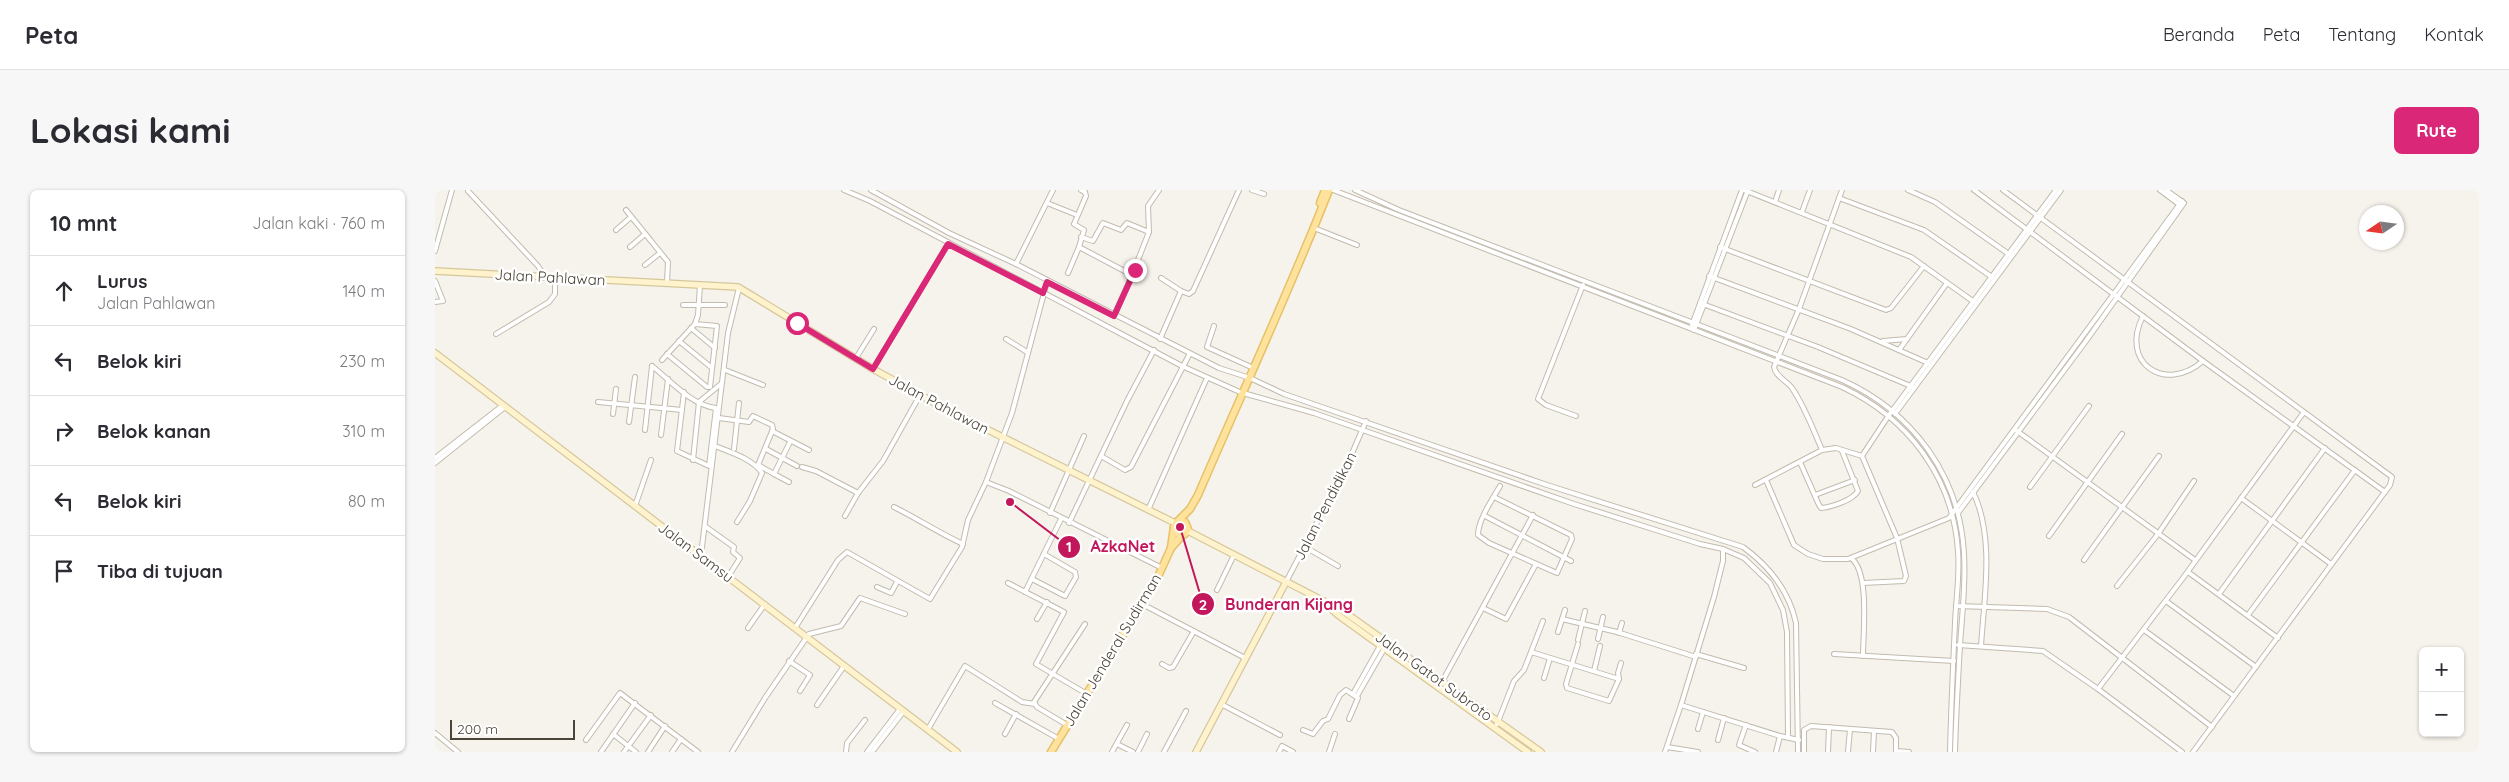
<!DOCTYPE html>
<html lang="id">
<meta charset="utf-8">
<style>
body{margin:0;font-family:Quicksand,sans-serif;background:#f7f7f7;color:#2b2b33}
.controls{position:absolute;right:15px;bottom:15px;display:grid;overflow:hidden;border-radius:8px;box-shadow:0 1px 4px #0004}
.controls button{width:45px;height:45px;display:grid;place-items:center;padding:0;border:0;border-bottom:1px solid #e1e1e2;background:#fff;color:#2b2b33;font:25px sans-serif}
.compass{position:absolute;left:1924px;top:15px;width:45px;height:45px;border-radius:50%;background:#fff;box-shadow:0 1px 4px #0004;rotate:257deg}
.scale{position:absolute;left:15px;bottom:12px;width:125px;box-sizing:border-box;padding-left:5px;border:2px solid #4b4439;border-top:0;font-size:14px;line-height:18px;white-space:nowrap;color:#4b4439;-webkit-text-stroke:4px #fff;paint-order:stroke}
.stop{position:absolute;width:15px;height:15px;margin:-11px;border:4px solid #db2777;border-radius:50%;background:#fff}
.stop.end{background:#db2777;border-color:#fff;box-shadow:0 1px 5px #0008}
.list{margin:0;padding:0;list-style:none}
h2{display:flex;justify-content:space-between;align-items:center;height:65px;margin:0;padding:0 20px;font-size:21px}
h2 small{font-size:16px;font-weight:400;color:#7c7c81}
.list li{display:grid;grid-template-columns:32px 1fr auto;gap:15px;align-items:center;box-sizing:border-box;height:70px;padding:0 20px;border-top:1px solid #e1e1e2}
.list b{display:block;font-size:19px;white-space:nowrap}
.list p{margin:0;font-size:16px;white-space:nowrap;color:#7c7c81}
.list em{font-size:16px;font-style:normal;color:#7c7c81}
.icon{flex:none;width:28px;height:28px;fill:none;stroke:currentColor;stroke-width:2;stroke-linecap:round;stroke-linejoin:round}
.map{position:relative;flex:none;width:2044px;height:562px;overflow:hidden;border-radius:8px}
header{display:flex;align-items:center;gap:30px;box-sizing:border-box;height:70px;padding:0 25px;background:#fff;border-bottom:1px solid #e1e1e2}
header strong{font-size:24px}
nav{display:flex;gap:28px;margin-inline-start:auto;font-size:18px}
.intro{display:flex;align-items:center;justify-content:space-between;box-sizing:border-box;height:120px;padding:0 30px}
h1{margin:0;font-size:35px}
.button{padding:12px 22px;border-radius:8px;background:#db2777;color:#fff;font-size:18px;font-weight:700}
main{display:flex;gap:30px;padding:0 30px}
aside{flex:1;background:#fff;border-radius:8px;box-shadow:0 1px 4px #0004}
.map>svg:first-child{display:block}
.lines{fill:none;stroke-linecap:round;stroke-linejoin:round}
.street-casing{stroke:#c2bbae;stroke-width:6}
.secondary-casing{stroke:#d6c79b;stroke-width:8}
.primary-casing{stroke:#e6c16a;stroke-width:9}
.street{stroke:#fff;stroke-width:4}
.secondary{stroke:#fff3cd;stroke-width:5.5}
.primary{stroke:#ffe39c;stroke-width:6}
.route{stroke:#db2777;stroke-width:6}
.labels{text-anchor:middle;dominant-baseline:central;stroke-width:5;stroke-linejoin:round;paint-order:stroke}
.street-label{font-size:15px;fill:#4b4439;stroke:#fff}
.leader{fill:none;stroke:#c2185b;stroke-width:2}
.callout-dot{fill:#c2185b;stroke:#fff;stroke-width:2}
.mark-label{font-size:15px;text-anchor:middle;font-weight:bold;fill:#fff}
.callout-label{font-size:16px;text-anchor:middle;font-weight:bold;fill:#c2185b;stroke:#fff;stroke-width:5;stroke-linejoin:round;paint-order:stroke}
</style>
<header>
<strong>Peta</strong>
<nav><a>Beranda</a><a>Peta</a><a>Tentang</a><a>Kontak</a></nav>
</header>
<div class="intro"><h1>Lokasi kami</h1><a class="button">Rute</a></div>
<main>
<aside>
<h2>10 mnt<small>Jalan kaki · 760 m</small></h2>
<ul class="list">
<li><svg class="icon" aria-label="ahead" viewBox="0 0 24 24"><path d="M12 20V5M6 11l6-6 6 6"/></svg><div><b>Lurus</b><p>Jalan Pahlawan</p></div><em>140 m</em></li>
<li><svg class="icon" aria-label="left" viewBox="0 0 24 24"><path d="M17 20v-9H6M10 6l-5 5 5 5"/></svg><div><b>Belok kiri</b></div><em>230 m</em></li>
<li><svg class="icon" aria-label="right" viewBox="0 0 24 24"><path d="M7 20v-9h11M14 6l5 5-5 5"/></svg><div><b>Belok kanan</b></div><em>310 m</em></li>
<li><svg class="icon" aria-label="left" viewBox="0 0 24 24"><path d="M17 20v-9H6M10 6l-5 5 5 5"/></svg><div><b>Belok kiri</b></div><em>80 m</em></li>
<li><svg class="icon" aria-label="arrive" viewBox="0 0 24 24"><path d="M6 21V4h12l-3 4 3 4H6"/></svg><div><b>Tiba di tujuan</b></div></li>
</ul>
</aside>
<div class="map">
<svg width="2044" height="562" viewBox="0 0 2044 562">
<rect width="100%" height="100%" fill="#f6f3ec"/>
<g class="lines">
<defs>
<g id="street">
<polyline points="409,0 435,11 747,176 807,203"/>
<path d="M436 0 514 43 581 74 784 178 815 188 849 204 1112 295 1308 357C1334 376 1354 401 1361 433L1363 562"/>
<polyline points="646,0 650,2 651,6 639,34 649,40 644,57 697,85 714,42 713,16 724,0"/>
<polyline points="817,0 829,4"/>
<path d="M898 0 1407 197C1473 228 1518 287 1523 361 1525 385 1521 409 1520 433 1518 476 1516 519 1515 562"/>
<path d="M920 0 964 20 1407 190C1478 222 1525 286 1529 364 1531 395 1527 425 1525 455 1523 491 1521 526 1520 562"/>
<polyline points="1309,0 1476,67 1539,112"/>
<polyline points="1473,0 1500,12 1575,65"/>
<polyline points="1539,0 1768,171 1950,302"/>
<polyline points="1568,0 1957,287 1955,295 1758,562"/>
<polyline points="1725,0 1745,15"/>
<polyline points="33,1 103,76 110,87"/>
<polyline points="1404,8 1489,40 1557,87"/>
<polyline points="1340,12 1344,0"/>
<polyline points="612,13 642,25"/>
<polyline points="191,20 233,72 232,92"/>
<polyline points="1367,22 1375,0"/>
<polyline points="879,38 922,55"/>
<polyline points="181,40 196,27"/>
<polyline points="646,47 658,51 668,33 686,40 692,33 714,42"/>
<polyline points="195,57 210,44"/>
<polyline points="1285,57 1451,120 1456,118 1489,76"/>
<polyline points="0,61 17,0"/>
<polyline points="581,74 618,0"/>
<polyline points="210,75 225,63"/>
<polyline points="633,83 644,57"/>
<polyline points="1274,86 1416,139 1493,173"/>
<polyline points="726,88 746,101"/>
<polyline points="0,91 8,111 0,112"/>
<polyline points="612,92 577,223 551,292 574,301 727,378"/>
<polyline points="1265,113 1383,157 1478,197"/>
<polyline points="248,115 290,115"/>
<polyline points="679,126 697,85"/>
<path d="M1708 126C1684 173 1730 204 1768 171"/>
<polyline points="1257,135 1307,0"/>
<polyline points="779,136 772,157 816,177"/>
<polyline points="256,138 280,158"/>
<polyline points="1259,140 1313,0"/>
<polyline points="61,144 114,112 120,104 120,87"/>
<polyline points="571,149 592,162"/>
<polyline points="725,149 746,101 754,104 758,101 804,0"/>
<polyline points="244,151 277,178"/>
<polyline points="1448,151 1472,149"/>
<polyline points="1464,160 1512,93"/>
<polyline points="232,164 272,197 275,197 282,136 260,134"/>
<polyline points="421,168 439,139"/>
<polyline points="227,170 260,134 263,125 265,95"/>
<path d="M217 176C236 191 256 215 281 218L274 276 242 261 249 202"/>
<polyline points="438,179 513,54"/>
<polyline points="290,180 328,195"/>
<polyline points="808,203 879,223 1139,314 1265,354 1288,359 1288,371 1279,407 1246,515 1345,546 1364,550"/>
<polyline points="163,212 247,220"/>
<polyline points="178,224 181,199"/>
<polyline points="1460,224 1626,0"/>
<polyline points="1141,226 1111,215 1103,209 1148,95"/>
<polyline points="284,228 314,232 318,226 337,235 338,239 323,275 339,284 355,252"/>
<polyline points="194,232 200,187"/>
<polyline points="210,240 217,176"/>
<polyline points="337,241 374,260"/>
<polyline points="1582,241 1760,370"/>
<polyline points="226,245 233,189"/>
<path d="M280 256C295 262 318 269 327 283L315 311 302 332"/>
<polyline points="299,259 304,213"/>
<polyline points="331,259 362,276"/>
<path d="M1387 260C1378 239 1370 217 1357 198 1352 191 1340 186 1339 177L1364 119 1407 0"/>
<polyline points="666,266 690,280 696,277 754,165"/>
<polyline points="1427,266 1462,348 1471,386 1469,391 1428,393"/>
<polyline points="0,268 68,215"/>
<polyline points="258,270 264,212 287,193"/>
<path d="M1365 272 1384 315 1386 318C1397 317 1418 310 1423 301L1407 261"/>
<polyline points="0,273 70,217"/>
<polyline points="367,277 381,281 423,303"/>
<polyline points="339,284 354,292"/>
<polyline points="1331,290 1359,355 1373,364 1388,369 1413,369 1514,328 1747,11"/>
<polyline points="1320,295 1387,260 1401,258 1427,266 1454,225 1621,0"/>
<polyline points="1595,297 1654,216"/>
<path d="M1538 302C1560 347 1549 408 1546 456"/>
<polyline points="1380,305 1420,290"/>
<path d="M1059 307 1136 345 1137 349 1122 383 1054 353 1043 345C1043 330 1057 310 1065 296"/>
<polyline points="1806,308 1896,374"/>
<polyline points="200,316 216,270"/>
<path d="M459 317C483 329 504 343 528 354"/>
<polyline points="713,320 772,188"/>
<polyline points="615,323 649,246"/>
<polyline points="1523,323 1651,151 1749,13 1731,0"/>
<polyline points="410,326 423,303 448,271 485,205"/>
<polyline points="1050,326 1136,371"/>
<polyline points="634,333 692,211 719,160"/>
<polyline points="271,337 299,357 298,362 305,368 293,387"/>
<polyline points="1614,346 1687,244"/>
<polyline points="870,357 903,376"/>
<polyline points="1288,359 1309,368 1335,393 1348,420 1352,442 1353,547"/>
<polyline points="266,365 293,143 304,98"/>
<path d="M1416 368C1435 382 1428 443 1428 466"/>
<polyline points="1649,370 1724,266"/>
<polyline points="1753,382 1843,448"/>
<polyline points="597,389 630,406 641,387 640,382 609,364"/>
<polyline points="851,392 912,275 931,231"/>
<polyline points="573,393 629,422 601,474 652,504"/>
<polyline points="1682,396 1723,344 1759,291"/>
<polyline points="442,397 456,403 462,392"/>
<polyline points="782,400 799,365"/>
<polyline points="590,402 626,329"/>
<polyline points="1784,404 1890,258"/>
<polyline points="1731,411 1821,477"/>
<polyline points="707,414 810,468"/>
<polyline points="1521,416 1612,419 1634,427 1777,537"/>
<polyline points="1048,418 1071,429 1101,374"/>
<polyline points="1813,425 1920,280"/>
<polyline points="602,429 612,412"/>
<polyline points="1127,429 1182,442 1261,467"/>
<polyline points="313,438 330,414"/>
<polyline points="360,438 403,370 412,362 495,409 527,357 533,330 551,292"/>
<polyline points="1709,440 1799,506"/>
<polyline points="1123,442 1130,420"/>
<polyline points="1184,443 1187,433"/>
<polyline points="1163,449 1168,427"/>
<polyline points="1143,450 1150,421"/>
<polyline points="1143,454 1131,494 1132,498 1174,511 1184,489"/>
<polyline points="1523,455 1608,461 1663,499 1747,562"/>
<polyline points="1096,462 1108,431"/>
<polyline points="1261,464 1309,478"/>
<polyline points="1399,464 1519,471"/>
<polyline points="354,471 375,485 365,501"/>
<polyline points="727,474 734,478 738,477 759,441"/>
<polyline points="1159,481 1165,456"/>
<polyline points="1109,488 1115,468"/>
<polyline points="1007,492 1098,325"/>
<polyline points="1663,499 1748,388 1869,222"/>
<polyline points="918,504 945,456"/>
<polyline points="922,506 949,459"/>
<polyline points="560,513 624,549"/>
<polyline points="786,514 845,545"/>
<polyline points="382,515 409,476"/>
<polyline points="1062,534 1079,491 1089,480 1096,462 1184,489 1183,483 1186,473"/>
<polyline points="632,535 602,517 599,512 650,434"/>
<polyline points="1311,535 1304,555 1320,562"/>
<polyline points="493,539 530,476 587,512 600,514"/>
<polyline points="1263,539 1268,522"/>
<polyline points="868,540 878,544 888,531 893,529 905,505 911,500 923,508 914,529"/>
<polyline points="0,543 23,562"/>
<polyline points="178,544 201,562"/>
<polyline points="570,544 581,524"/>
<polyline points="151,550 185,503 263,562"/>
<polyline points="1283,550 1289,528"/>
<polyline points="682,554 698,562"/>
<polyline points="1232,557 1263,562"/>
<polyline points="166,562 200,513"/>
<polyline points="189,562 216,525"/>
<polyline points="213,562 230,536"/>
<polyline points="237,562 246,549"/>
<polyline points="297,562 330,508 374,444 406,436 425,408 470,424"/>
<polyline points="411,562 412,553 430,530"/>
<polyline points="432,562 465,519"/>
<polyline points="437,562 469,521"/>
<polyline points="677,562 692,535"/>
<polyline points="703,562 712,544"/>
<polyline points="729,562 751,521"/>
<polyline points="844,562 847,556 858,562"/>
<polyline points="894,562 900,544"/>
<polyline points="1230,562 1246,515"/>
<polyline points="1341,562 1345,546"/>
<polyline points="1369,562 1369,540 1376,536 1457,542 1461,548 1461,561 1474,562"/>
<polyline points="1393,562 1394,537"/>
<polyline points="1413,562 1415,539"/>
<polyline points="1438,562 1439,541"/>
</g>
<g id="secondary">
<polyline points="0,81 303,97 438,179 509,218 740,333"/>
<polyline points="0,163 522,562"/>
<polyline points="753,341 908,421 1106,562"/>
<polyline points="893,416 903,425 1093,562"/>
<polyline points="761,562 851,392"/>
</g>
<g id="primary">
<polyline points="885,13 890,0"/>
<path d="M743 331 755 319 763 305C807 203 853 104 894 0"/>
<polyline points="736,358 753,339 750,332 742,332 739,337 744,345 750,344"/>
<polyline points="616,562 721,391 736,358 739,337"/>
</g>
</defs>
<!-- street casing -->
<use href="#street" class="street-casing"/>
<!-- secondary casing -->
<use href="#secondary" class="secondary-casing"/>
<!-- primary casing -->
<use href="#primary" class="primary-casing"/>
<!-- street -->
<use href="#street" class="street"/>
<!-- secondary -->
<use href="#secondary" class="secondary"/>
<!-- primary -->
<use href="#primary" class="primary"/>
</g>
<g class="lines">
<!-- route -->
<polyline class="route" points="362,133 438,179 513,54 608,103 612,92 679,126 700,80"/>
</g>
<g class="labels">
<!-- street labels -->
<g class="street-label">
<text transform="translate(115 87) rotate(3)">Jalan Pahlawan</text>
<text transform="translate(504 214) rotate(28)">Jalan Pahlawan</text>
<text transform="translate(890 316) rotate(-63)">Jalan Pendidikan</text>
<text transform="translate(261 362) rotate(37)">Jalan Samsu</text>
<text transform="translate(677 460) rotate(-59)">Jalan Jenderal Sudirman</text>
<text transform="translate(999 486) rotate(36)">Jalan Gatot Subroto</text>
</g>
</g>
<!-- callouts -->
<path class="leader" d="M575 312L634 357M745 337L768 414"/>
<g class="callout-dot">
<circle cx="575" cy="312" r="5"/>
<circle cx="745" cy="337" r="5"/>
<circle cx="634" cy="357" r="12"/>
<circle cx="768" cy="414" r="12"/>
</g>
<g class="mark-label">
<text x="634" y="362">1</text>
<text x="768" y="420">2</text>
</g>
<g class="callout-label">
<text x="688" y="362">AzkaNet</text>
<text x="854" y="420">Bunderan Kijang</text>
</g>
</svg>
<div class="controls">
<button>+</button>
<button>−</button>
</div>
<svg class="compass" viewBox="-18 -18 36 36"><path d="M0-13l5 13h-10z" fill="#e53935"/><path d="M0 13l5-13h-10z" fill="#7c7c81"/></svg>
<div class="scale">200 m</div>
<div class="stop" style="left:362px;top:133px"></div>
<div class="stop end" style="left:700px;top:80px"></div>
</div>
</main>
